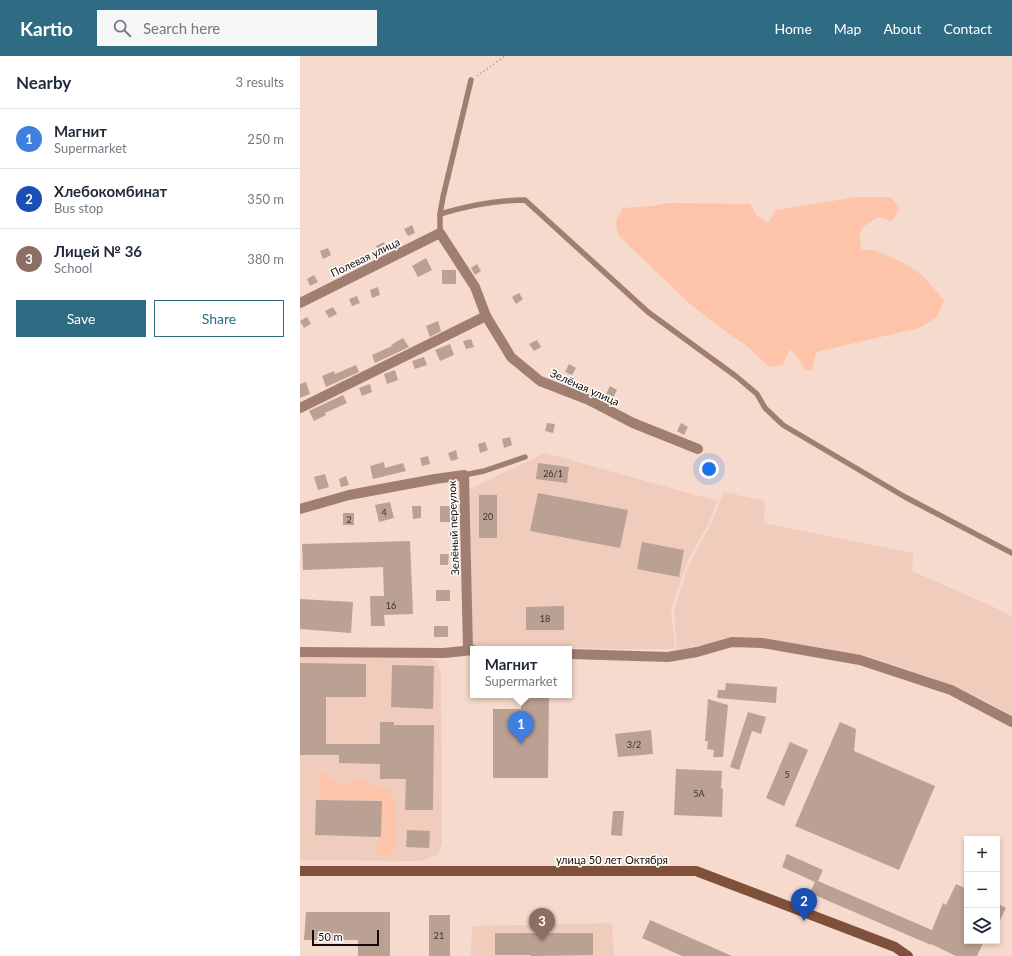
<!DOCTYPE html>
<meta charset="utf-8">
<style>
body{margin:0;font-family:Lato,sans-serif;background:#f6f6f7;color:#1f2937}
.controls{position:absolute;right:12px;bottom:12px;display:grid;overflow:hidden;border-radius:0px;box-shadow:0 2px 6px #0003}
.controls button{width:36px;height:36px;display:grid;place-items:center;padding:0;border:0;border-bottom:1px solid #e0e1e3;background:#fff;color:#1f2937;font:20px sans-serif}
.scale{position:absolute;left:12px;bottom:10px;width:67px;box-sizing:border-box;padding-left:4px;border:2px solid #150c08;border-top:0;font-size:11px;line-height:14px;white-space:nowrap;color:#150c08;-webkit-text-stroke:3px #fff;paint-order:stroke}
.you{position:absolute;left:409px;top:413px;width:14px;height:14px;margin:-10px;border:3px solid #fff;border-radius:50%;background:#1a73e8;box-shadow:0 0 0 6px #1a73e833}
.badge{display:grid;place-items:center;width:26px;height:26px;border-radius:50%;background:#2f6b82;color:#fff;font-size:13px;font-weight:700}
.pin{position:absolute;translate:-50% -33px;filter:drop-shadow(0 1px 2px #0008)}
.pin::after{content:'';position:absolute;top:21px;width:14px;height:12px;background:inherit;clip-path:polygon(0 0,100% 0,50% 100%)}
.popup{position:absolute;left:170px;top:590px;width:102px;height:52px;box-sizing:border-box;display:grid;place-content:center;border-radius:0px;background:#fff;filter:drop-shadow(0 1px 3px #0005);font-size:13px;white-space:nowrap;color:#747a83}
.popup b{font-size:15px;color:#1f2937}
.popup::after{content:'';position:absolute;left:50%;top:100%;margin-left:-8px;border:8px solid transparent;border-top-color:#fff}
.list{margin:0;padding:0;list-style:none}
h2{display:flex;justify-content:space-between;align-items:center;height:52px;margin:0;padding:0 16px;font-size:17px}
h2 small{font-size:13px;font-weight:400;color:#747a83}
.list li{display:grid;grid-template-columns:26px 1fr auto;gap:12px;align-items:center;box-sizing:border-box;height:60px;padding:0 16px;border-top:1px solid #e0e1e3}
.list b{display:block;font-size:15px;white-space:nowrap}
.list p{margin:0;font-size:13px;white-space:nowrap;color:#747a83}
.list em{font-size:13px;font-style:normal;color:#747a83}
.actions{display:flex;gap:8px;padding:12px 16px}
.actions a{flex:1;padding:9px 0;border:1px solid #2f6b82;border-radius:0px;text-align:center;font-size:14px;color:#2f6b82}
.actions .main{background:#2f6b82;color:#fff}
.icon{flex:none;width:22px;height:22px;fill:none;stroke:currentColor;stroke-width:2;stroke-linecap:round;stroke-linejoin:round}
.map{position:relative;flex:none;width:712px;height:900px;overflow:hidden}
header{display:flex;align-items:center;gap:24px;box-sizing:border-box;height:56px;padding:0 20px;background:#2f6b82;color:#fff}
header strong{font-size:19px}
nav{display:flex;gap:22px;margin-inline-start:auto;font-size:14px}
.search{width:280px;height:36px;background:#f6f6f7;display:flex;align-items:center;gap:10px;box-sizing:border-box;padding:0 14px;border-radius:0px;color:#747a83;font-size:15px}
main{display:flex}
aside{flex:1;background:#fff}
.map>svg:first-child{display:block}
.built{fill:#f0ccbc}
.green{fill:#fdc4a9}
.building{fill:#bba094}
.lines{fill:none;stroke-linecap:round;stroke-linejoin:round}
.path{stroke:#9f8a80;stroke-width:1.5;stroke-dasharray:1 3;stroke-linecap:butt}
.lane{stroke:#a07f70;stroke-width:5.5}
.street{stroke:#a07f70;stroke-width:10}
.secondary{stroke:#7f503a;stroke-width:10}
.labels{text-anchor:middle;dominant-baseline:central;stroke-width:3;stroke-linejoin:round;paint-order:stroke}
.number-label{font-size:9px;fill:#3e312b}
.street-label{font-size:11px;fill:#150c08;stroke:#fff}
</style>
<header>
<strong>Kartio</strong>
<div class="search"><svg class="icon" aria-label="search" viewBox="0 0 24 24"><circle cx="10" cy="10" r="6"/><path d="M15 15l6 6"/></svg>Search here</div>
<nav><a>Home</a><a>Map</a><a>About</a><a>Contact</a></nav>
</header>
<main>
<aside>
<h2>Nearby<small>3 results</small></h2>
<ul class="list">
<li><span class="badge" style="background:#3f7fe0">1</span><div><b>Магнит</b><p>Supermarket</p></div><em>250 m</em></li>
<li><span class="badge" style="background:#1a4fb4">2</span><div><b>Хлебокомбинат</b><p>Bus stop</p></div><em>350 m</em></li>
<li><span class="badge" style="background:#8d6e63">3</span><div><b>Лицей № 36</b><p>School</p></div><em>380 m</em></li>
</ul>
<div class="actions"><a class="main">Save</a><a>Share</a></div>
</aside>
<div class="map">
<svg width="712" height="900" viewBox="0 0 712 900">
<rect width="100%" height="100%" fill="#f6dacd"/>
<!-- built -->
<g class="built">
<polygon points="245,397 417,445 409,467 388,504 371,554 375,593 311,593 172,589 170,433"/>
<polygon points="424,436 465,445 464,467 613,497 612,515 698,553 712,561 712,660 688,646 633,622 568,600 441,582 377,594 374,553 390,506 411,468"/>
<polygon points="0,599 129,602 134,604 138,608 141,617 141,627 142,787 138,799 120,805 0,804"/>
<polygon points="312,867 314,900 171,900 172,870"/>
</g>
<!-- green -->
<g class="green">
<path d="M557 141H590L600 152 592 165 578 161C561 171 558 173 561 193L577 195 608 209 624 221 644 244 637 261 619 272 516 296 512 315 505 314 497 301 490 293 483 309 469 311 447 290 425 275 389 247 319 180C314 166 316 164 323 152L352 150 368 147 450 148 457 160 468 167 476 154Z"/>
<path d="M23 716 31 725 43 728H51L63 721C70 734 81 726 91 736 97 742 98 794 92 800L79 799 77 797 76 787 82 780V744L24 743 20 740V718Z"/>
</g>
<!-- building -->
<g class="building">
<polygon points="112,169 115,177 108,180 104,173"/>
<polygon points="84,186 87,194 80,197 76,190"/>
<polygon points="28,192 31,199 23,203 20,195"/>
<polygon points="126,202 132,214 118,221 112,210"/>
<polygon points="177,208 181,215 175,219 171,212"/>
<rect x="142" y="214" width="14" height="14"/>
<polygon points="14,219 18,226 10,230 7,223"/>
<polygon points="78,231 80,239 72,242 70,234"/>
<polygon points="219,237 223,243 216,248 212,241"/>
<polygon points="57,240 60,247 52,250 49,243"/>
<polygon points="33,251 37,258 29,262 25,255"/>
<polygon points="7,261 11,268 4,272 0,265"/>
<polygon points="138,265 141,275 130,281 126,270"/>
<polygon points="103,282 109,291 75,307 72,299 92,290 91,289"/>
<polygon points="171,283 174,291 166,293 163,285"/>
<polygon points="237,284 241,291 234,295 229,288"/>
<polygon points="150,288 154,299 140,305 135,294"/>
<polygon points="124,301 127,309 115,313 112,305"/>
<polygon points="269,308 276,312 272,319 265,316"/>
<polygon points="56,309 59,316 26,331 22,320 34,315 35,318"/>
<polygon points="95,314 98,324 87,328 84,318"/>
<polygon points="6,326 10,338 0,342 0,328"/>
<polygon points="70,328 72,336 62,340 59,332"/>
<polygon points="310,330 317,334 313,342 306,338"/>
<polygon points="43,339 47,347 25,357 26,359 14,365 9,355"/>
<polygon points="247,367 255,368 253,377 245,375"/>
<polygon points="381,367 388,371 384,379 377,375"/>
<polygon points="210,381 212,389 204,392 202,383"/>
<polygon points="185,386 188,394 180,397 178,388"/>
<polygon points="156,394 158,403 151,405 148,397"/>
<polygon points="128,400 130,408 122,410 120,402"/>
<polygon points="84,406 85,412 103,407 106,415 73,423 70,410"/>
<polygon points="238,407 269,411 267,427 236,423"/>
<polygon points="25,418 29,431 18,434 14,421"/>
<polygon points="46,420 49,429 41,431 39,423"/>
<polygon points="238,437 328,454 320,492 230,475"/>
<rect x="179" y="439" width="18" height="43"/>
<polygon points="90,446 94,462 79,466 75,449"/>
<polygon points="112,450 121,450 121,462 113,463"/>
<rect x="140" y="450" width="10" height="16"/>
<rect x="43" y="457" width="11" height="12"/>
<polygon points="110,485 113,558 84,559 85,570 71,570 70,540 84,540 83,511 3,514 2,488"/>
<polygon points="342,486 384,494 379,521 337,513"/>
<polygon points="140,498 149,498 148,509 140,509"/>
<rect x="136" y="534" width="14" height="11"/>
<polygon points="0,543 53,546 51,577 0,573"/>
<polygon points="264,550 264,574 226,574 226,551"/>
<rect x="134" y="570" width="14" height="11"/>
<polygon points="0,607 66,608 66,641 26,641 26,688 80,688 80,666 94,666 94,669 134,669 133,754 105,754 106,723 80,723 80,708 39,707 39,699 0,699"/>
<polygon points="92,609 134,610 133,653 91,651"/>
<polygon points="426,627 477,631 476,647 417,642 418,634 425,634"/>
<polygon points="221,639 249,639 248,722 193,722 193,653 221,653"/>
<polygon points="408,643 428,649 423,701 413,701 414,694 407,693 408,685 405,685"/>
<polygon points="448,656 466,661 461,678 452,675 439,714 430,711"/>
<polygon points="540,666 556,673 554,695 635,730 599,814 495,770"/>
<polygon points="351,674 353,698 318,701 315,678"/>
<polygon points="490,686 508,694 484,750 466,742"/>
<polygon points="376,713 422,715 421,732 423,733 422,761 374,759"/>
<polygon points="16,744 82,745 81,781 15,779"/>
<polygon points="313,755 324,755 322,780 311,779"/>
<polygon points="107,774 130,775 129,792 106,791"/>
<polygon points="487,798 523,814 518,825 632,874 643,847 646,849 656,828 667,833 667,885 684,885 677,900 656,900 631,888 631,889 510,837 515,826 482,811"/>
<polygon points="697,847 706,852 697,870"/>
<polygon points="6,856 90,856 90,900 58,900 58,884 4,884"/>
<rect x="129" y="859" width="21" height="41"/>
<polygon points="350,864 432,900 382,900 342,882"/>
<polygon points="195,877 293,877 293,899 231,900 231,899 195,899"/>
</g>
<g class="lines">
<!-- path -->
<polyline class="path" points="177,20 205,0"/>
<!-- lane -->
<g class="lane">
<path d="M140 158C167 150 196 144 225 144L348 256 437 321 457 338 465 352 483 369 605 441 712 497"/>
<polyline points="140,177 140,158 143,141 171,24"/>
<polyline points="164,419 184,415 225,401"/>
</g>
<!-- street -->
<g class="street">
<polyline points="0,247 140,177 175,231 186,260 211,301 240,325 289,344 333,367 398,393"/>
<polyline points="0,352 186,260"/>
<polyline points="0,453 49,439 135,423 164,419 168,594"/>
<polyline points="0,596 144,597 173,594"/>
<polyline points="269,598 368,601 397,596 432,586 462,587 560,604 651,634 712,666"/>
</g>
<!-- secondary -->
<polyline class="secondary" points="0,815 396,815 595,891 608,900"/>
</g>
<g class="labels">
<!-- number labels -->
<g class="number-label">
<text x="253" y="417">26/1</text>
<text x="84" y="456">4</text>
<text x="188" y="460">20</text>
<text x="49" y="463">2</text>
<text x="91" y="549">16</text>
<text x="245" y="562">18</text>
<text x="334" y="688">3/2</text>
<text x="487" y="718">5</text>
<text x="399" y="737">5А</text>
<text x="139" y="879">21</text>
</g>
<!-- street labels -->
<g class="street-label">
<text transform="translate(65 201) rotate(-26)">Полевая улица</text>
<text transform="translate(285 331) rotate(24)">Зелёная улица</text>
<text transform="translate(153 472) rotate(-92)">Зелёный переулок</text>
<text x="312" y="803">улица 50 лет Октября</text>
</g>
</g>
</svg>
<div class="controls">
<button>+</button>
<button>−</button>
<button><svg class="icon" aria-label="layers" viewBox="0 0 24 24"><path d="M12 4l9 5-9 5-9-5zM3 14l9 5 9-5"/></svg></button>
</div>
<div class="scale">50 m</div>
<div class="you"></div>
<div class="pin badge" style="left:221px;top:688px;background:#3f7fe0">1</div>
<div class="popup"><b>Магнит</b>Supermarket</div>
<div class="pin badge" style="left:504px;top:865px;background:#1a4fb4">2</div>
<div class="pin badge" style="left:242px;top:885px;background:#8d6e63">3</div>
</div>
</main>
